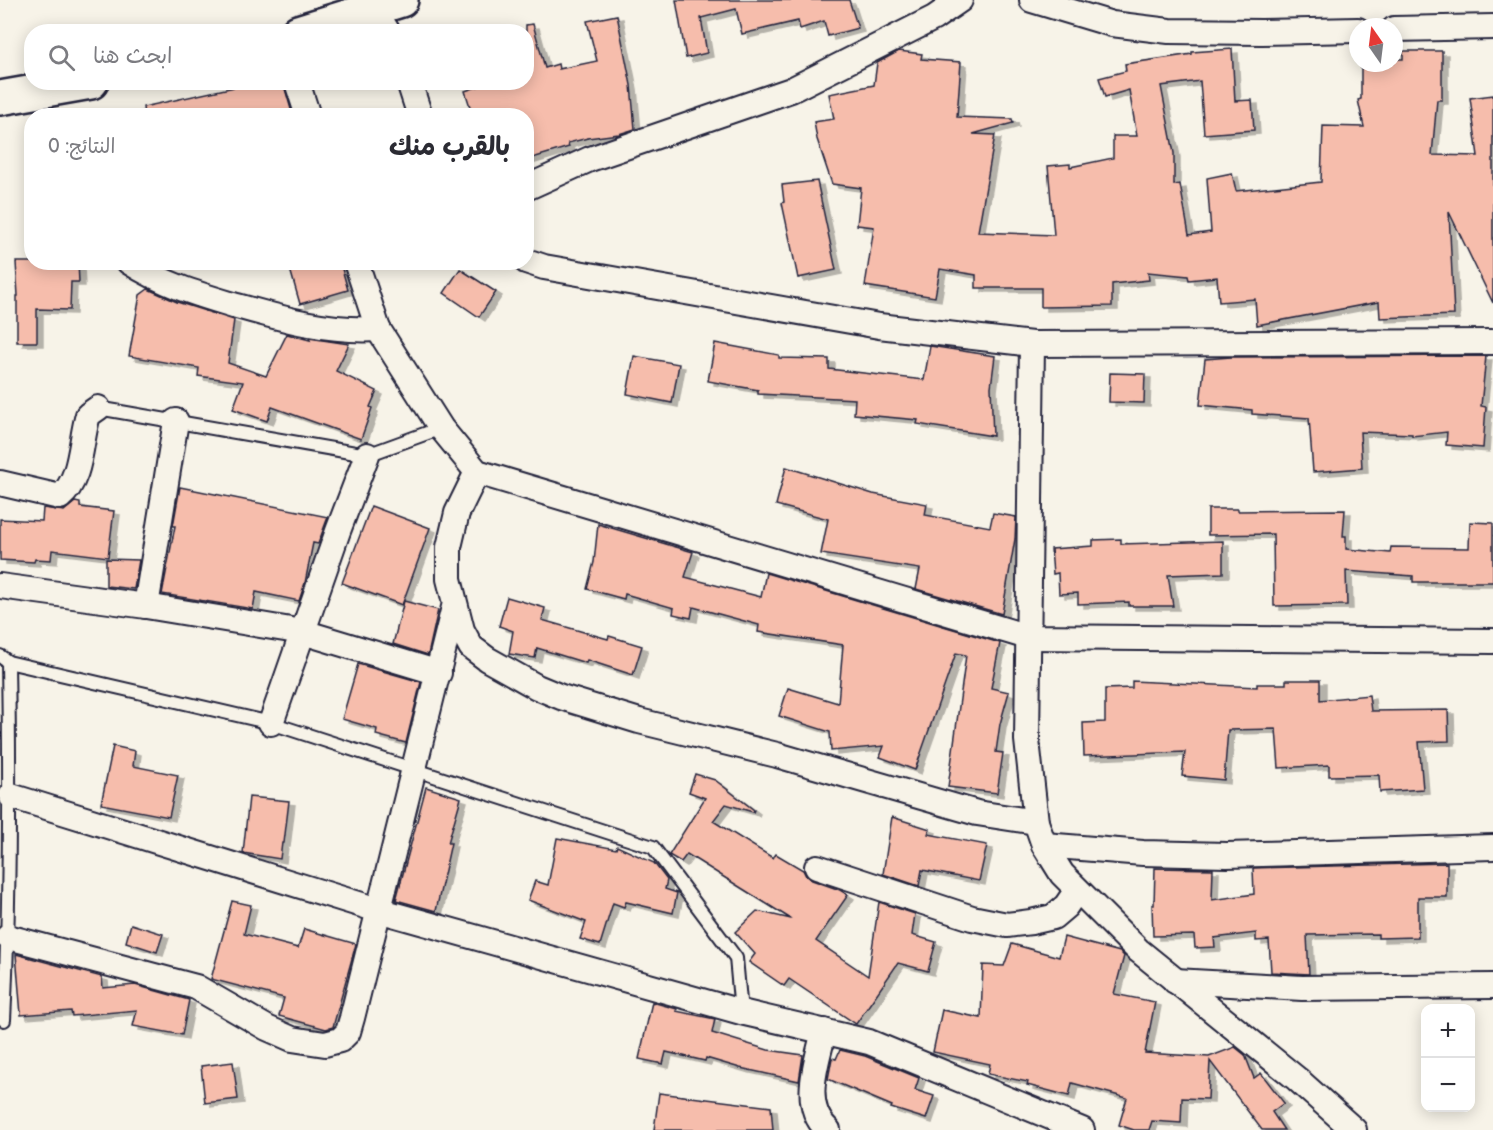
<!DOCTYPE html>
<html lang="ar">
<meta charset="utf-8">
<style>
body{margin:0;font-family:"Balsamiq Sans","Playpen Sans Arabic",sans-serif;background:#f7f7f7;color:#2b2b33;direction:rtl}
.controls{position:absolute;right:18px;bottom:18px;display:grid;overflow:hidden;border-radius:12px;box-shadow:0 3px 15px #0003}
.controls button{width:54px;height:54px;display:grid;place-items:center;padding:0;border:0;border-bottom:2px solid #e1e1e2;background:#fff;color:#2b2b33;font:30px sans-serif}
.compass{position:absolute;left:1349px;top:18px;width:54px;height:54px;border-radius:50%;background:#fff;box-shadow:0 3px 15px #0003;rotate:346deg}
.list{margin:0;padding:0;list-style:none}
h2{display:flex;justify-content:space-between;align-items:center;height:78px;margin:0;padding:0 24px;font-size:26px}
h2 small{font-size:20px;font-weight:400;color:#7c7c81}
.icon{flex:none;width:33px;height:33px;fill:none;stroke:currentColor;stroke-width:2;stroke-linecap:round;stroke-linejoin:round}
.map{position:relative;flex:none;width:1493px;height:1130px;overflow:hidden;direction:ltr}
.search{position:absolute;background:#fff;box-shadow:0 3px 15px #0003;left:24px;top:24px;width:510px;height:66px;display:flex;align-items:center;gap:15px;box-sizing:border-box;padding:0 21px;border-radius:24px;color:#7c7c81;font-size:22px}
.panel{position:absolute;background:#fff;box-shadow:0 3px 15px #0003;left:24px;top:108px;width:510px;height:162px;border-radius:24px;direction:rtl}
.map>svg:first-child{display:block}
.building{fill:#f6bdac;stroke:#22223b;stroke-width:1.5;filter:url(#shadow)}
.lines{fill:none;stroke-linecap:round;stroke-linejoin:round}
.service-casing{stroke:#22223b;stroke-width:16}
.minor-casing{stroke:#22223b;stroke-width:28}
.secondary-casing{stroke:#22223b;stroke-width:38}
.service{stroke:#f7f3e8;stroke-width:12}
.minor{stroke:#f7f3e8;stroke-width:24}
.secondary{stroke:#f7f3e8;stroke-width:33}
</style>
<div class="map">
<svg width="1493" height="1130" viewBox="0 0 1493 1130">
<defs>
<filter id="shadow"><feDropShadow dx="6" dy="4" stdDeviation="0" flood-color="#0004"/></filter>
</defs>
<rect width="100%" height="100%" fill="#f7f3e8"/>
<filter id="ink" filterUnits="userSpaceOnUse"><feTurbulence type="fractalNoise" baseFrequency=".0167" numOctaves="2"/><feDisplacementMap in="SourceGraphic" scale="12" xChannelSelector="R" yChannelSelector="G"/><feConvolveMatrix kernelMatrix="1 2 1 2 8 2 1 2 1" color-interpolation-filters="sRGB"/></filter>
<g filter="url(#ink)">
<!-- building -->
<g class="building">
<polygon points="676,0 849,0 858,28 828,36 824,21 800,29 798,21 742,34 736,9 701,18 707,53 686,58"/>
<polygon points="617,15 631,85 635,129 619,134 588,138 568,143 569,147 526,160 526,116 473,116 465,91 491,82 526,82 526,25 533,24 545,68 558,64 559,69 597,61 587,21"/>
<polygon points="1232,49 1235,101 1252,100 1254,130 1204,134 1200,81 1161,86 1174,153 1174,185 1180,184 1189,235 1211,232 1207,178 1232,173 1236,191 1321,182 1323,126 1364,127 1358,100 1361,99 1361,63 1394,63 1394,59 1403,59 1403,51 1442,51 1442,100 1437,100 1432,155 1478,156 1470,98 1493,95 1493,303 1449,212 1454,315 1380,318 1379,302 1257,325 1255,299 1219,302 1217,277 1189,280 1188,276 1148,272 1149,280 1112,284 1112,306 1041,307 1041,288 976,288 976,275 940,269 935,297 865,286 874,227 857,225 861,188 832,184 817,139 814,122 834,119 829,94 874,85 877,63 899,51 922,54 921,59 961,62 957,117 1012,119 1013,123 973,134 995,135 978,232 1054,235 1048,166 1070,164 1070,167 1113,158 1113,136 1137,136 1129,90 1105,97 1099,78 1126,71 1125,64 1192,54 1192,52"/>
<polygon points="257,82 283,82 293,116 144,116 143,107"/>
<polygon points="817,181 836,270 798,278 782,203 784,202 782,185"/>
<polygon points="16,262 78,262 79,282 71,282 70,310 37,309 37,342 17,342 17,296 18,296"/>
<polygon points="288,262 340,262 348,290 300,304"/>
<polygon points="460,269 496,292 479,317 444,293"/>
<polygon points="148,289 177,302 234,320 228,363 266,376 287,334 310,340 309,338 349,344 336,371 377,391 370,407 372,408 361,439 272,407 267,421 233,409 243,382 198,376 199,368 129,356 140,295"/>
<polygon points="715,343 779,355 779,358 829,359 829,369 924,380 930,346 995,356 991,387 993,436 917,424 918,420 854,414 855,399 758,394 758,390 708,381"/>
<polygon points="634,356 679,364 672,403 627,394"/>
<polygon points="1486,356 1481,406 1486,407 1483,448 1446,445 1447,432 1412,436 1412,434 1360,432 1362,468 1313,472 1309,418 1252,414 1252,410 1200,405 1205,359 1231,357"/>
<polygon points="1110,373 1145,374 1144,403 1109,402"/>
<polygon points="786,467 873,494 927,504 925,515 990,527 993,513 1016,517 1015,539 1002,614 916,589 920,569 821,554 828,519 776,505"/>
<polygon points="180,487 328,517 318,544 313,543 305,583 299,601 256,592 253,609 162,594 175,526 173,526"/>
<polygon points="75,502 80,503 80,507 114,511 108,557 52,550 51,560 35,559 34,562 0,560 0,519 42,521 43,508 64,511"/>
<polygon points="371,506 430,528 402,605 342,583"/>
<polygon points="1208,509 1238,509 1238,511 1345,510 1343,536 1346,536 1346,549 1390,553 1391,547 1469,548 1470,522 1493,523 1493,582 1413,582 1413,576 1346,571 1347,605 1274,606 1273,534 1208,535"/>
<polygon points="598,524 693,552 685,577 761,597 766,573 1000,643 991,688 1009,692 1000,724 996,752 1003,753 997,793 948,787 966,655 956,653 915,770 880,757 884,746 831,751 830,732 779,716 788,688 838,703 843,645 758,632 759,625 693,607 691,618 673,614 674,608 625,594 624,599 587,589 594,562"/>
<polygon points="1121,539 1121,544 1223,541 1223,573 1168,575 1173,606 1129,606 1129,602 1078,604 1078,593 1059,594 1058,573 1053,574 1051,549 1093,546 1093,540"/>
<polygon points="106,559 139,560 134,589 106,586"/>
<polygon points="507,597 545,608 542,620 608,639 609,636 642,646 633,675 587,660 586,663 537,648 535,658 509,654 513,631 499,626"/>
<polygon points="404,601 438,610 428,655 393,644"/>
<polygon points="358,664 421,682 406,743 376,735 377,729 342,719"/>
<polygon points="1286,680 1320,680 1320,700 1369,695 1371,711 1448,710 1449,741 1419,742 1423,789 1380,792 1379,775 1329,776 1329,765 1279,768 1276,729 1228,730 1224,780 1182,776 1185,752 1084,756 1083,723 1105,722 1105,689 1132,688 1132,681 1257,687 1257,684 1286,684"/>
<polygon points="113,746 135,751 133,766 178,775 169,817 101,804"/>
<polygon points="695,774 715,780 754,810 753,812 726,804 713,821 773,858 776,854 803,870 806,876 812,880 840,890 848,895 816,941 868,976 879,902 915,914 912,935 936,942 928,971 898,963 856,1024 789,979 784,986 749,962 755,954 735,932 757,911 791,919 687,854 681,862 669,855 705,798 689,792"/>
<polygon points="426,787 461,798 448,843 451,843 436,911 396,900"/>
<polygon points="249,797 289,801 284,843 282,843 280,859 243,853"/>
<polygon points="892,817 930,829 928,834 987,845 979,881 922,870 919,886 883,874"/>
<polygon points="557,838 616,849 617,846 654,863 667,880 665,889 677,893 673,913 626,902 624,907 613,903 600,945 580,939 586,922 528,900 535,881 548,885"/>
<polygon points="1447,863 1447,897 1418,897 1418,937 1378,938 1378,934 1307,935 1309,974 1271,972 1269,940 1256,941 1256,933 1214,938 1215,947 1195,948 1194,935 1153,936 1152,905 1154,905 1155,868 1213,869 1212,900 1254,894 1253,868"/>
<polygon points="232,901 251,905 244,934 298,948 304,929 356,944 333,1027 326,1029 279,1016 284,998 211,979"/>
<polygon points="131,924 163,934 157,952 126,942"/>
<polygon points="1064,937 1120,952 1124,956 1114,994 1155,1002 1145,1053 1209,1057 1235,1047 1245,1055 1254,1078 1261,1073 1284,1103 1272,1112 1284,1130 1262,1130 1210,1061 1208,1099 1182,1098 1181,1123 1152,1121 1149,1130 1134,1130 1119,1125 1127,1098 1072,1083 1069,1096 1027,1085 1028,1082 988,1074 990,1064 933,1052 942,1010 981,1018 983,965 1004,966 1012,944 1059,957"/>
<polygon points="16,954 102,977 103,988 135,985 189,1000 182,1035 133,1026 137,1010 72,1016 71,1011 21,1015"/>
<polygon points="652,1002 677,1009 676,1011 715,1019 712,1033 768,1050 803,1055 799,1081 740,1068 706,1058 705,1061 666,1052 663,1064 639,1059"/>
<polygon points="840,1050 865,1056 919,1078 915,1090 934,1096 926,1119 891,1108 892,1106 828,1079 832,1058 836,1059"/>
<polygon points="233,1062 238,1099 205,1103 201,1066"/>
<polygon points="659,1093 771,1107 773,1130 654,1130"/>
</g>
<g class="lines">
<defs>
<g id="service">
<polyline points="98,408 367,455 441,428"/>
<path d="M0 656 8 662C10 782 10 900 4 1020"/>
<polyline points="8,662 271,723 653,847 736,958 741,1012"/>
</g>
<g id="minor">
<polyline points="368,0 388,32"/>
<polyline points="1032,0 1112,24 1169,31 1261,32 1358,30"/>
<polyline points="1394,29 1493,27"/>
<polyline points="297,82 308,116"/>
<polyline points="409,82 420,116"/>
<polyline points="526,188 590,159 791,90 934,18 960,0"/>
<polyline points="526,261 544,267 879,326 1032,344 1493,342"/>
<path d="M129 262C165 285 197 294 237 306 283 319 329 332 378 329"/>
<polyline points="356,262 378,329 441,428 477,472 1028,637 1493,641"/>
<polyline points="1032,344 1027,740 1036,822 1044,845 1062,874 1138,950 1297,1079 1354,1130"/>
<polyline points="477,472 457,513 449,547 449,579 462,630 471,647 487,659 537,687 561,697 639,721 777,755 977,813 1036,822"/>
<path d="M0 483 60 497C82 479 80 442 88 415L98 408"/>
<polyline points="0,586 146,606 303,632 439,673"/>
<polyline points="146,606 176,421"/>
<polyline points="271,723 338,531 367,455"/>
<polyline points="11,796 378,910 741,1012 869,1042 1082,1130"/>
<polyline points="1044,845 1143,853 1227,855 1493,847"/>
<polyline points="817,867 972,918 1007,925 1031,922 1053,917 1066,906 1077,890"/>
<polyline points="8,937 196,987 267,1028 292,1039 305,1041 325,1044 340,1040 348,1032 352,1018 454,607"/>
<polyline points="1175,981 1302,988 1493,986"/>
<path d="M824 1031C817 1062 800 1106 828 1130"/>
</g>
<g id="secondary">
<polyline points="298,32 401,0"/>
<polyline points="0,98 91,82"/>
</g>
</defs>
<!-- service casing -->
<use href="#service" class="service-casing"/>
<!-- minor casing -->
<use href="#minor" class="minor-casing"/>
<!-- secondary casing -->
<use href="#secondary" class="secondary-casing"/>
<!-- service -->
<use href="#service" class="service"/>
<!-- minor -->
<use href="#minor" class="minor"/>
<!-- secondary -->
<use href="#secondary" class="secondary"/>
</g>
</g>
</svg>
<div class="controls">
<button>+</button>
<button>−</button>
</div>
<svg class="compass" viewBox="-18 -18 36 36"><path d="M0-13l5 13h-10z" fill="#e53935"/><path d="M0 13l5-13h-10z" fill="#7c7c81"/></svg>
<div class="search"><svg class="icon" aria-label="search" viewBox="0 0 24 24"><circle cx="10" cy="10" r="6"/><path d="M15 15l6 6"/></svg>ابحث هنا</div>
<section class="panel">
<h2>بالقرب منك<small>النتائج: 0</small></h2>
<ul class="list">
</ul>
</section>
</div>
